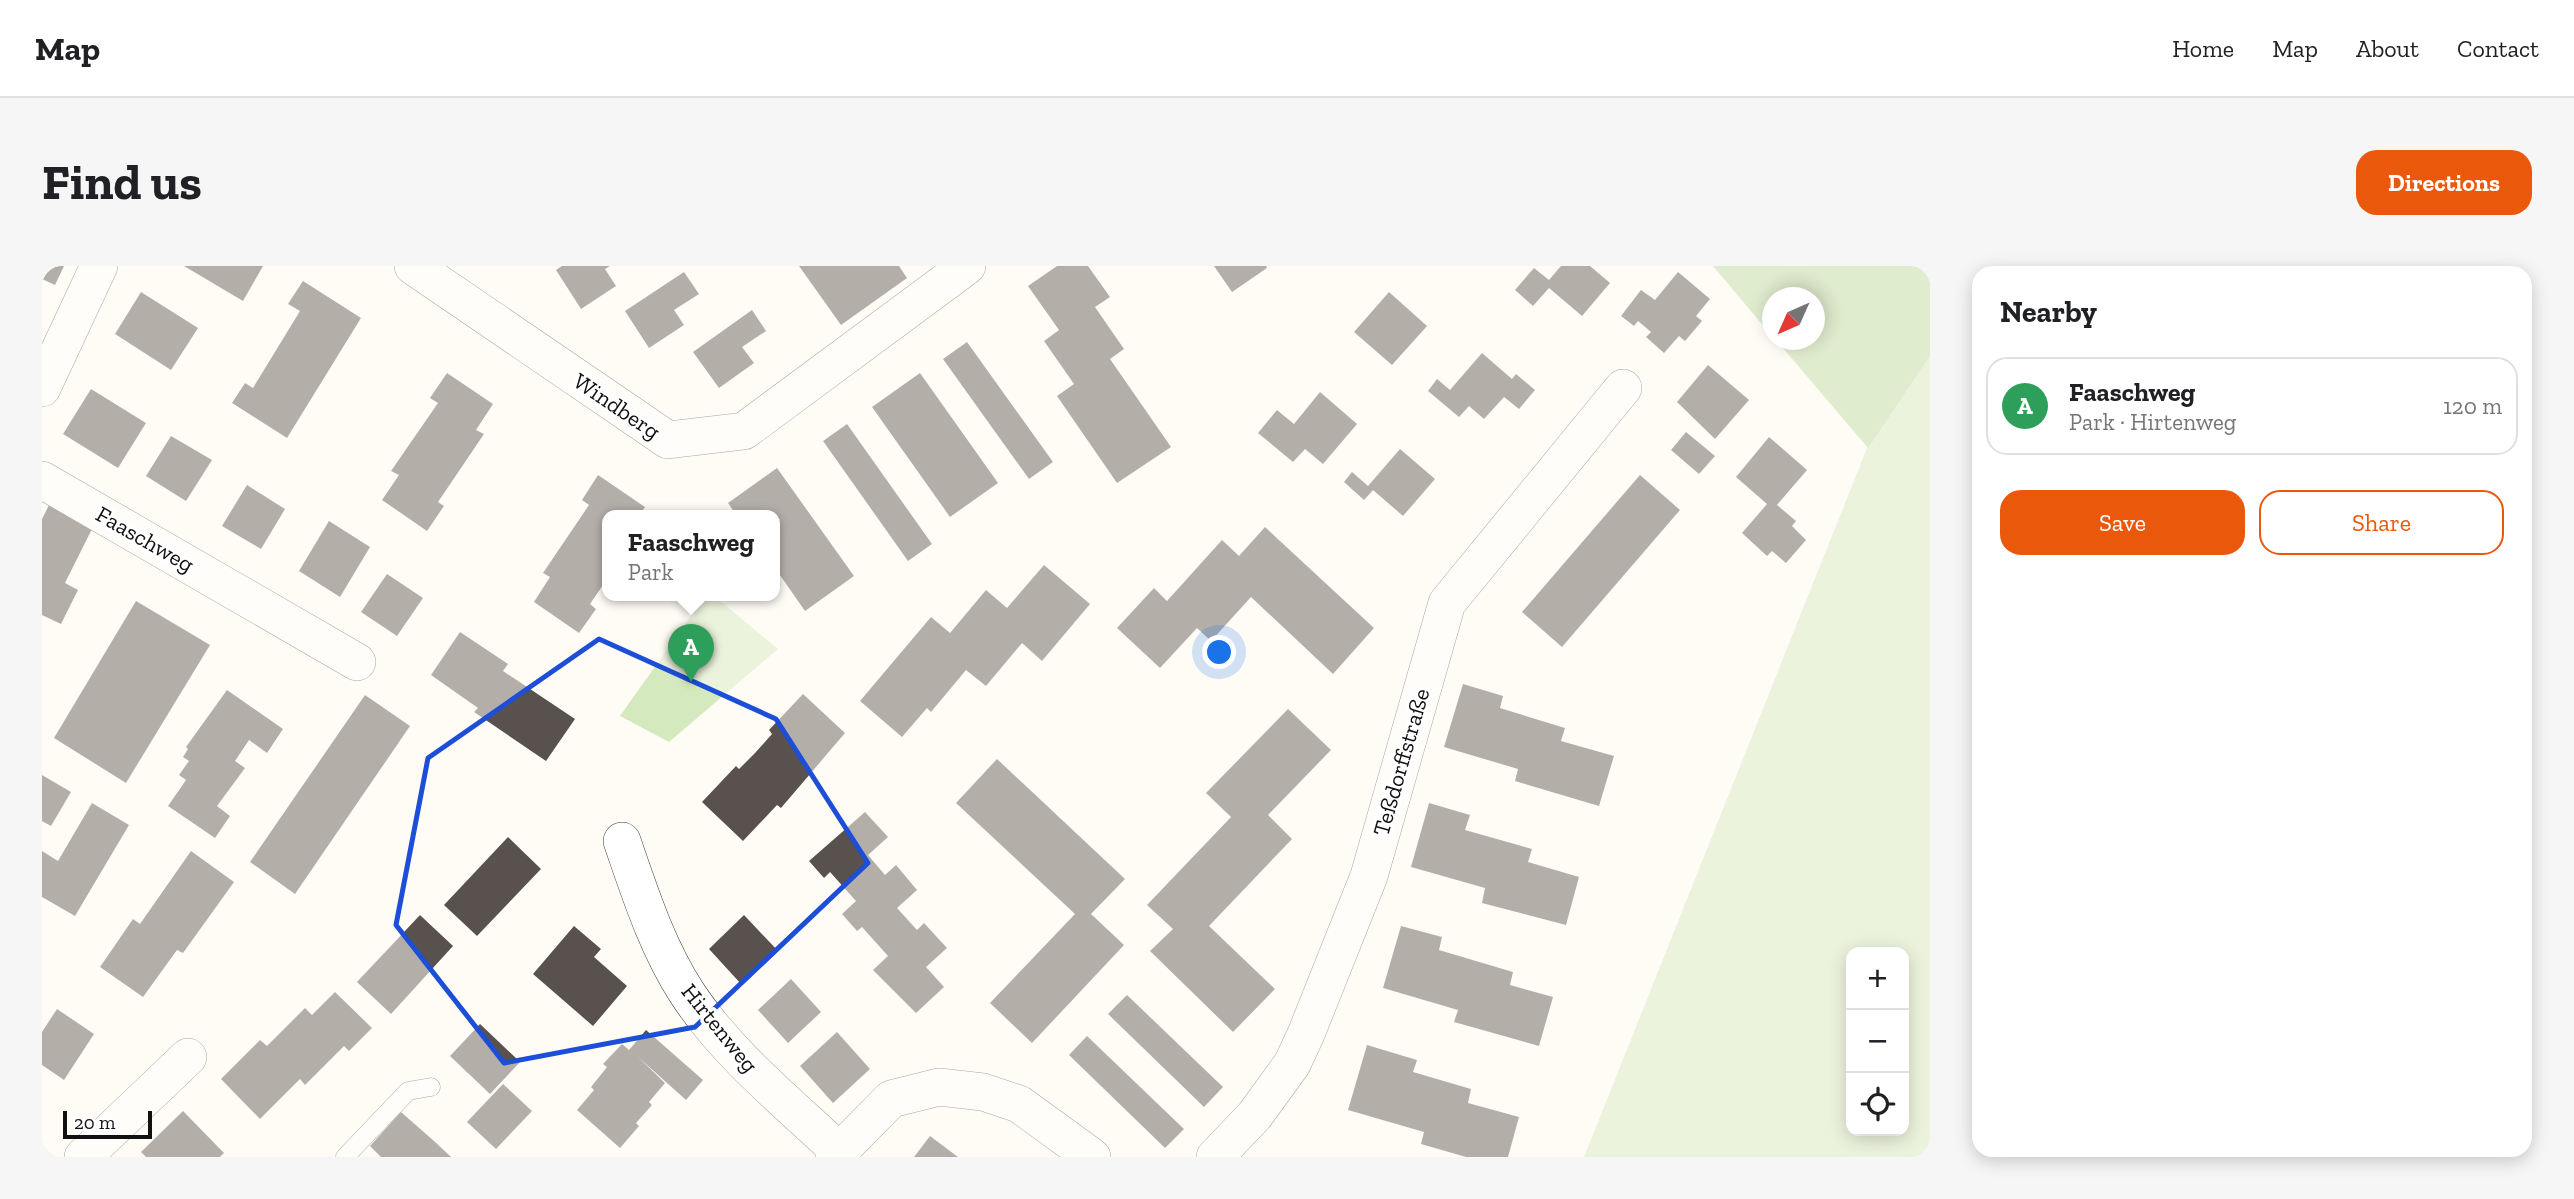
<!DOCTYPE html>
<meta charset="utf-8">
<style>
body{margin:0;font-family:"Zilla Slab",serif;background:#f6f6f6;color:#202124}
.controls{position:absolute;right:21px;bottom:21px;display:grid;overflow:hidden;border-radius:14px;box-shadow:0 4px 18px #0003}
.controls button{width:63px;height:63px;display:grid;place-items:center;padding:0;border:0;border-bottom:2px solid #e0e0e0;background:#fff;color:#202124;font:35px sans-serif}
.compass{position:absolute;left:1720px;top:21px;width:63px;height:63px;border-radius:50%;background:#fff;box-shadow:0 4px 18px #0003;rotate:225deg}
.scale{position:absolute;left:21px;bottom:18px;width:89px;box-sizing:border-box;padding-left:7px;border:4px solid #111;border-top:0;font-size:19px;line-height:24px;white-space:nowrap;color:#111;-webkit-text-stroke:5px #fff;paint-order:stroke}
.you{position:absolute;left:1178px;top:387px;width:24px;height:24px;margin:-18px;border:5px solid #fff;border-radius:50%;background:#1a73e8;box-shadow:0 0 0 10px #1a73e833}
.badge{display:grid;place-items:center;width:46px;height:46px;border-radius:50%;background:#ea580c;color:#fff;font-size:23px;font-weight:700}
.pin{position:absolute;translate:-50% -58px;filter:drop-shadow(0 2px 4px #0008)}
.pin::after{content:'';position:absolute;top:37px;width:24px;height:21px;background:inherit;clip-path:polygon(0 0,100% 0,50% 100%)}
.popup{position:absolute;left:560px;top:244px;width:178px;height:91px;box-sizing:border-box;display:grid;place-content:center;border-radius:14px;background:#fff;filter:drop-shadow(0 2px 5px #0005);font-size:23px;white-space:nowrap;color:#757577}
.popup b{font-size:26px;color:#202124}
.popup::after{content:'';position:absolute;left:50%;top:100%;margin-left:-14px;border:14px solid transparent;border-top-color:#fff}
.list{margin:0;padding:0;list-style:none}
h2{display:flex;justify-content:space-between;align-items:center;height:91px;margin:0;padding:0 28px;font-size:30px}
h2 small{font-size:23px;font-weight:400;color:#757577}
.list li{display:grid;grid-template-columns:46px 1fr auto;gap:21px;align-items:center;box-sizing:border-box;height:98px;margin:0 14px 14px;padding:0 14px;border:2px solid #e0e0e0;border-radius:21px}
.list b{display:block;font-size:26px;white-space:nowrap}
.list p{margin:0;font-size:23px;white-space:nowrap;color:#757577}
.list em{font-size:23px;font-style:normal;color:#757577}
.actions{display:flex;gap:14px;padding:21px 28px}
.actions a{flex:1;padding:16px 0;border:2px solid #ea580c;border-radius:21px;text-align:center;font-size:24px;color:#ea580c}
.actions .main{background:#ea580c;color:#fff}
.icon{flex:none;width:38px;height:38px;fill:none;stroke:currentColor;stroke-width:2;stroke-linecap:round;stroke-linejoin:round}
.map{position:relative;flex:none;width:1888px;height:891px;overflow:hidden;border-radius:21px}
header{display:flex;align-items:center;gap:42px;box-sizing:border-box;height:98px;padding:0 35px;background:#fff;border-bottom:2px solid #e0e0e0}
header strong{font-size:33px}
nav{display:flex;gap:38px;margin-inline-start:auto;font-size:24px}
.intro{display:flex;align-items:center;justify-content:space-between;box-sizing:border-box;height:168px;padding:0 42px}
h1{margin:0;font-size:49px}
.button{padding:18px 32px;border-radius:21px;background:#ea580c;color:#fff;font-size:24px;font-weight:700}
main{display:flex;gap:42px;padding:0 42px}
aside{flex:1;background:#fff;border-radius:21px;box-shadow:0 4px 18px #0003}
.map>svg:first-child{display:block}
.green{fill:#d5e9be;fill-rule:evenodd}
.forest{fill:#bad99e}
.building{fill:#59514d}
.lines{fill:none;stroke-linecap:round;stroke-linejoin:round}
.service-casing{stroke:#444;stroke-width:19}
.minor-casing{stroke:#444;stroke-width:38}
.service{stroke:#fff;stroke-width:18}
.minor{stroke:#fff;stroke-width:37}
.marked{fill:none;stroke:#1d4ed8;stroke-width:5;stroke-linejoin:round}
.labels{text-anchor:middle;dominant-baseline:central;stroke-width:7;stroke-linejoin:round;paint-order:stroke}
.street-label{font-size:23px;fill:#111;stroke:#fff}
</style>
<header>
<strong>Map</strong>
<nav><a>Home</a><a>Map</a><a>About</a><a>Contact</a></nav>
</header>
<div class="intro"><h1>Find us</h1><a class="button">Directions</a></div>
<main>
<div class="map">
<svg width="1888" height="891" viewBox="0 0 1888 891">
<rect width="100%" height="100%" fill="#fffcf5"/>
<!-- green -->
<g class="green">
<path d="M1888 90V891H1542L1825 182ZM1809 686H1862V865H1809Z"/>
<polygon points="663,330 672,330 736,383 627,476 578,450"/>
</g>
<!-- forest -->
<polygon class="forest" points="1671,0 1888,0 1888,90 1826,182 1734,74 1772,74 1772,32 1730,32 1730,70"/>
<!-- building -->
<g class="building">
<polygon points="0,0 22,0 13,19 0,13"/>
<polygon points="142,0 221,0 201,35"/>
<polygon points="520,0 568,0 563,3 574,20 539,43 514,4"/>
<polygon points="757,0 857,0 865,12 799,59"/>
<polygon points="1015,0 1046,0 1068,31 1053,41 1082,83 1068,93 1129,181 1075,217 1015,130 1032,118 1002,75 1017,64 986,20"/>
<polygon points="1172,0 1224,0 1225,2 1190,26"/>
<polygon points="1519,0 1548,0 1568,17 1540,50 1507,22 1491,40 1473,24 1492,2 1507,14"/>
<polygon points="642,6 657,28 632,44 642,59 607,82 583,45"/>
<polygon points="1636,6 1668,33 1654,50 1660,55 1643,75 1637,70 1622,87 1604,71 1609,66 1596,55 1592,60 1579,50 1599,24 1613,34"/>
<polygon points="261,15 319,52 245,172 190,137 203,117 211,122 258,45 246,38"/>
<polygon points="99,26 156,62 129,104 73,68"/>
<polygon points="1347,26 1385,60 1350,99 1312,66"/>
<polygon points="710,44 724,65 700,81 712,97 677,122 651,86"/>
<polygon points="925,76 1011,196 987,213 901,93"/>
<polygon points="1440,87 1470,113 1474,108 1493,124 1477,143 1462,131 1442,153 1427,140 1417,151 1386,125 1395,113 1408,124"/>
<polygon points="1666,99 1707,134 1673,173 1635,136"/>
<polygon points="405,107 451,138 434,164 442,168 396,236 402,240 385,265 340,234 357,209 349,205 396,137 388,132"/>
<polygon points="878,107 956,217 908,251 830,141"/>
<polygon points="49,123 104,157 76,202 21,168"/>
<polygon points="1278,126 1315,158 1281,198 1263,183 1251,196 1216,167 1235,144 1252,158"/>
<polygon points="805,158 890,278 866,295 781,175"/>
<polygon points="1644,166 1673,190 1657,208 1629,184"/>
<polygon points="129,170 170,194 144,235 104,210"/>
<polygon points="1727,171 1765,204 1735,239 1754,255 1750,260 1764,274 1744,297 1730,285 1725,290 1700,267 1725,238 1694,211"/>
<polygon points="1358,183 1393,213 1361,250 1331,224 1322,234 1302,216 1310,206 1326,220"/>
<polygon points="735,202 812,310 763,345 733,302 733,250 695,250 686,237"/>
<polygon points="556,209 603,241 597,250 565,250 565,313 548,338 554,343 537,367 492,336 508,311 501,307 547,239 540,234"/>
<polygon points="1598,209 1638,244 1520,381 1480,346"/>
<polygon points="205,219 243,243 219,283 180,260"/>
<polygon points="7,239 51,261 23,317 36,324 19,358 0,349 0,253"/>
<polygon points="287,255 328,281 298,331 257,305"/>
<polygon points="1223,261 1332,362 1291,408 1209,331 1169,375 1155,362 1118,402 1075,362 1112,322 1125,335 1180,274 1197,290"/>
<polygon points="1002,299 1048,338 1000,395 980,377 944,420 924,404 889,446 885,442 860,471 818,435 889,351 908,367 944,324 965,342"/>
<polygon points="345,308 381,332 355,370 319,346"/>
<polygon points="94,335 168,379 84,517 12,472"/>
<polygon points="418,366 466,398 461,405 533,453 504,495 432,446 436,442 389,409"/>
<polygon points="1421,418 1461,430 1458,442 1523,462 1519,475 1572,490 1557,540 1473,515 1476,503 1402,481"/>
<polygon points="185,424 241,463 225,487 207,474 193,495 203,502 175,540 188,550 173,572 126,540 144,514 137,509 147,495 141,491 146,483 144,481"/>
<polygon points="761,428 803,467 739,542 735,539 701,575 660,536 694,500 697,503 713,487 730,468 727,464"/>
<polygon points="323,429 368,460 253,628 208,596"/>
<polygon points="1246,443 1289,484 1226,549 1250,573 1167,660 1233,723 1191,766 1108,685 1131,663 1105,639 1189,551 1164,527"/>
<polygon points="955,493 1083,613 1049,648 1082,679 990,777 948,737 1033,648 914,537"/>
<polygon points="0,509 29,526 9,560 0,555"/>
<polygon points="50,537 87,559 33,650 0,631 0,585 16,595"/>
<polygon points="1387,537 1428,549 1423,564 1490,583 1486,596 1537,611 1524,659 1440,637 1443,622 1369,601"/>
<polygon points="823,546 846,571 826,589 843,609 854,599 875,624 855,642 875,664 882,657 905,682 884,701 902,721 874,747 831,704 846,690 820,661 815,665 800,648 814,635 788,606 782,612 767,595"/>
<polygon points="466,571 499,603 435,670 402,639"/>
<polygon points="149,585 192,616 141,687 135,684 101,731 58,701 91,653 98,658"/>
<polygon points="378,649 411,680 349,748 315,716"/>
<polygon points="702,649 736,685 700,719 667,683"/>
<polygon points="532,660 559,683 552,691 585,720 551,760 491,708"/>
<polygon points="1359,660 1400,671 1397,684 1471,706 1468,719 1511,731 1497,780 1412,756 1416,744 1341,722"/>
<polygon points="749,713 779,746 746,777 716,744"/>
<polygon points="293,726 330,762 307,785 302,780 263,819 258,813 218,853 179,813 218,774 225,780 263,742 270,749"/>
<polygon points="1085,729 1181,821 1162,841 1066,748"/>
<polygon points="15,743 52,768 22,814 0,799 0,766"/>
<polygon points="438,758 478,796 448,828 408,790"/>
<polygon points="604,764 661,814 644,834 595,790 623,817 607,836 610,839 594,857 597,860 578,882 535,844 552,824 549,821 565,801 561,798 580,778 587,784"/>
<polygon points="795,766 828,803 791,837 758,800"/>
<polygon points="1045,770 1142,863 1123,882 1027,789"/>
<polygon points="1325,779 1375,794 1371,806 1429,823 1426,837 1477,851 1466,891 1424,891 1379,878 1382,866 1306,844"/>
<polygon points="461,818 490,845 454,883 425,856"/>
<polygon points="141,845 182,887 178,891 104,891 99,886"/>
<polygon points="359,846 392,875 409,891 339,891 328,880"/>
<polygon points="888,870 916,891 872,891"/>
</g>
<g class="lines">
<defs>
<polyline id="service" points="303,891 366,825 389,821"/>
<g id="minor">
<polyline points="371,0 626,174 702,165 925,0"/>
<polyline points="0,122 57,0"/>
<polyline points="0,214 315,396"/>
<path d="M580 575C598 627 615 681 645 727 685 788 744 835 797 885"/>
<polyline points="41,891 146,791"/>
<polyline points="792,891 849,833 897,821 941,826 977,838 1050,891"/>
<polyline points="1173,891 1213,849 1250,798 1264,768 1327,610 1405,337 1581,122"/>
</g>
</defs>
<!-- service casing -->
<use href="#service" class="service-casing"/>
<!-- minor casing -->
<use href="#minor" class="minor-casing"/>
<!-- service -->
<use href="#service" class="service"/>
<!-- minor -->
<use href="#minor" class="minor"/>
</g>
<!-- marked area -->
<path d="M0 0H1888V891H0ZM557 373 734 453 826 597 653 761 462 797 354 659 386 492Z" fill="#fffcf5" fill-opacity=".55" fill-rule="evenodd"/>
<path class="marked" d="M557 373 734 453 826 597 653 761 462 797 354 659 386 492Z"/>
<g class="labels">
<!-- street labels -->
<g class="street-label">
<text transform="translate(575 140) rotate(34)">Windberg</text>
<text transform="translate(103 273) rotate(30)">Faaschweg</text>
<text transform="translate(1359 496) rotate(-74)">Teßdorffstraße</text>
<text transform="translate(678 762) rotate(51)">Hirtenweg</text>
</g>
</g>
</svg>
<div class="controls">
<button>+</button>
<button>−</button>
<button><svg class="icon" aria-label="locate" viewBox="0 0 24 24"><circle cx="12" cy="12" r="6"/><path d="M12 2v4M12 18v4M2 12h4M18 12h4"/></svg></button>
</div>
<svg class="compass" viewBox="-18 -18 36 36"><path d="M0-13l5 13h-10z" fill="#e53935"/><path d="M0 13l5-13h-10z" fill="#757577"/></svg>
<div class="scale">20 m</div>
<div class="you"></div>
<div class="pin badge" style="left:649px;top:416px;background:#2e9e5b">A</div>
<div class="popup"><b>Faaschweg</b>Park</div>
</div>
<aside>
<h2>Nearby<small></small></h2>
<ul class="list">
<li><span class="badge" style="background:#2e9e5b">A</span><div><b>Faaschweg</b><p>Park · Hirtenweg</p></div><em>120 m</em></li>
</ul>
<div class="actions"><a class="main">Save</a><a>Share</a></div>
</aside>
</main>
